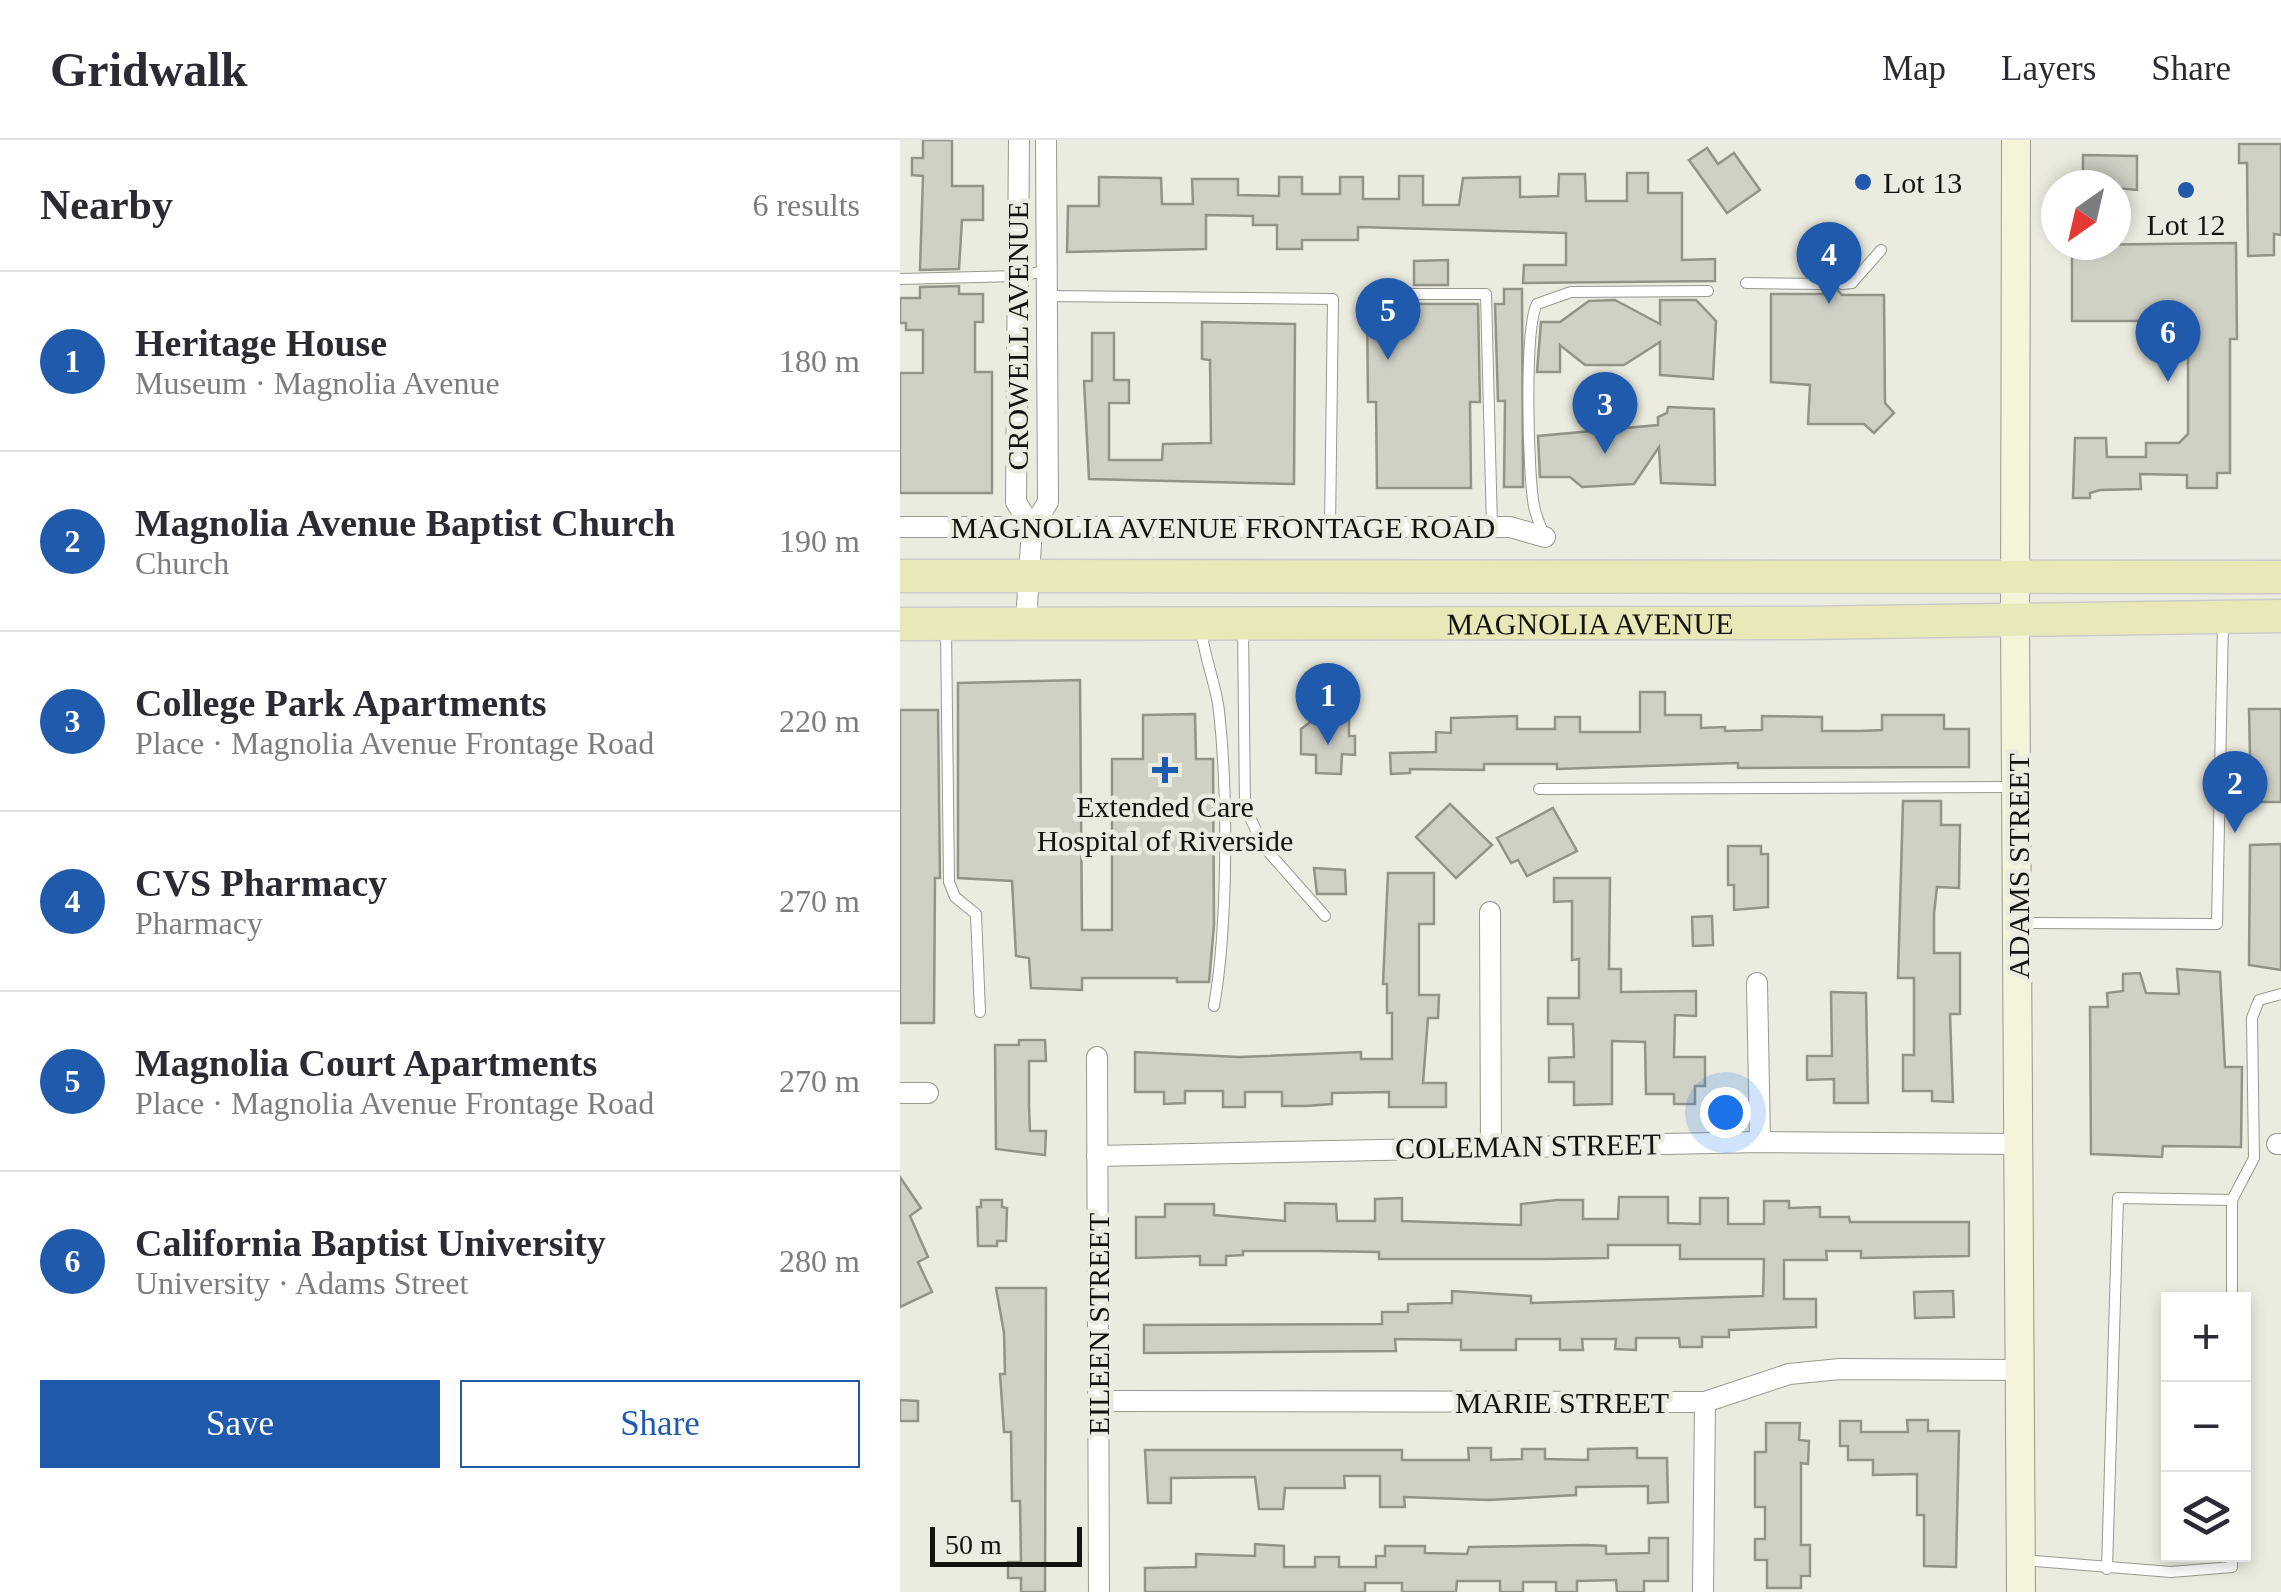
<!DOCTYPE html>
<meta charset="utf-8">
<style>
body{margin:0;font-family:"Times New Roman",serif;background:#f7f7f7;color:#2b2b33}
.controls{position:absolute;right:30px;bottom:30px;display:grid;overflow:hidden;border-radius:0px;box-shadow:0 5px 15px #0003}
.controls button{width:90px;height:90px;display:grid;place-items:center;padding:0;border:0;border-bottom:2px solid #e1e1e2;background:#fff;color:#2b2b33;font:50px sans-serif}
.compass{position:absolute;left:1141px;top:30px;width:90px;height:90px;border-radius:50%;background:#fff;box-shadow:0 5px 15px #0003;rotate:214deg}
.scale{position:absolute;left:30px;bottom:25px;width:152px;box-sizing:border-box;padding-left:10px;border:5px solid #13130f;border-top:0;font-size:28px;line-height:35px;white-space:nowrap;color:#13130f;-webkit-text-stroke:8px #ebebdf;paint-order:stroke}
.you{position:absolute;left:825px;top:972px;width:35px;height:35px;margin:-25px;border:8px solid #fff;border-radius:50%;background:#1a73e8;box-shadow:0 0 0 15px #1a73e833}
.badge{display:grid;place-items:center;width:65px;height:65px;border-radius:50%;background:#205aac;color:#fff;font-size:32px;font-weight:700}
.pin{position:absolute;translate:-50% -82px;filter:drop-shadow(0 2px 5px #0008)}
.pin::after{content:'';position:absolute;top:52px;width:35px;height:30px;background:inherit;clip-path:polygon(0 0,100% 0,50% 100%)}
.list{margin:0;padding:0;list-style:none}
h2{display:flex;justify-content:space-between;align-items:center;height:130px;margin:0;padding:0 40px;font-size:42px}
h2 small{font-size:32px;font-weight:400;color:#7c7c81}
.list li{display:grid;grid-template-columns:65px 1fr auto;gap:30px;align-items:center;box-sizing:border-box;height:180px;padding:0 40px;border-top:2px solid #e1e1e2}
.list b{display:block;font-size:38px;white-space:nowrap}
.list p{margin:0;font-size:32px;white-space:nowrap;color:#7c7c81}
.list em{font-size:32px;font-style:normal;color:#7c7c81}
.actions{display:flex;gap:20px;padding:30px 40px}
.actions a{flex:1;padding:22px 0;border:2px solid #205aac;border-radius:0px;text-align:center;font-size:35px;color:#205aac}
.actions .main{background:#205aac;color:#fff}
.icon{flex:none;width:55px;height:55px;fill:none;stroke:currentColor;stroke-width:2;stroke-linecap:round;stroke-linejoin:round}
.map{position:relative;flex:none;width:1381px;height:1452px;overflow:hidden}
header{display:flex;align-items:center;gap:60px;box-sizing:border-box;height:140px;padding:0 50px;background:#fff;border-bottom:2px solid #e1e1e2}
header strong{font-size:48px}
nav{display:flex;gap:55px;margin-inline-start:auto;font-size:35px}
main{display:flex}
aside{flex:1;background:#fff}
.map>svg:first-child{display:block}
.building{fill:#d0d1c5;stroke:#939388;stroke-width:2.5}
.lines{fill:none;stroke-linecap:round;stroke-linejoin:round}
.service-casing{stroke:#99998e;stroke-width:12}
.minor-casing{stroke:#99998e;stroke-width:22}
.secondary-casing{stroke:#99998e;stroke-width:30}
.primary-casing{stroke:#cbcbca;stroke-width:35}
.service{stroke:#fff;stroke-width:10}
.minor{stroke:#fff;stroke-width:20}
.secondary{stroke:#f4f4db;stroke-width:28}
.primary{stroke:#e9e8b8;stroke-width:32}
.poi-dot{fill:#205aac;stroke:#ebebdf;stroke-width:4}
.labels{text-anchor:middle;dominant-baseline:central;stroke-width:9;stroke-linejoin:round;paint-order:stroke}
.poi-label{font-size:30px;fill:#13130f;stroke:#ebebdf}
.street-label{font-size:30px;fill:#13130f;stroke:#ebebdf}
</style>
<header>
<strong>Gridwalk</strong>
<nav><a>Map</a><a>Layers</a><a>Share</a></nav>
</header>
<main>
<aside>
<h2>Nearby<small>6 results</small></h2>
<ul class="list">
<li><span class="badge">1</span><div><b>Heritage House</b><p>Museum · Magnolia Avenue</p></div><em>180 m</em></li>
<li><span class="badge">2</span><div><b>Magnolia Avenue Baptist Church</b><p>Church</p></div><em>190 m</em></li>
<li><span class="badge">3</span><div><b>College Park Apartments</b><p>Place · Magnolia Avenue Frontage Road</p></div><em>220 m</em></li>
<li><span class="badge">4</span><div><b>CVS Pharmacy</b><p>Pharmacy</p></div><em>270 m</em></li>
<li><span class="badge">5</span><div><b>Magnolia Court Apartments</b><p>Place · Magnolia Avenue Frontage Road</p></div><em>270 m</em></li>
<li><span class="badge">6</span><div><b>California Baptist University</b><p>University · Adams Street</p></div><em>280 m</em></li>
</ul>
<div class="actions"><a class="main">Save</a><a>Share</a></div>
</aside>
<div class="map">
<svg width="1381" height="1452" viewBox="0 0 1381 1452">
<rect width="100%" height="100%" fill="#ebebdf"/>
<!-- building -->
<g class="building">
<polygon points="23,0 52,0 52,46 83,46 83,80 62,80 59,129 20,130 23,36 12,35 12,18 23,18"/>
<polygon points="1339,4 1381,4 1381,95 1374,94 1374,115 1348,116 1347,23 1339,23"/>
<polygon points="807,8 818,24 834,13 860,50 827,73 789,20"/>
<polygon points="1183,15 1237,16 1237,50 1183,45"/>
<polygon points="727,33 748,33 748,53 782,53 782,120 815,119 815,141 623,143 624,125 666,125 666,93 458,87 458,100 402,100 402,109 377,109 377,85 353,85 353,76 306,75 306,109 167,112 168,66 199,66 199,37 261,38 262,64 293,64 292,39 338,39 338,55 379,56 379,37 402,37 402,54 440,54 440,37 463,37 463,59 499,59 499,36 523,36 523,65 559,65 563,38 620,37 620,57 658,56 659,34 685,34 686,61 727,61"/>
<polygon points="1336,103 1337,199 1330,199 1330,333 1317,333 1317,348 1287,348 1287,335 1240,334 1241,349 1200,350 1190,353 1190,358 1173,358 1175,298 1206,298 1207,317 1246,317 1246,303 1279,303 1288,294 1288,202 1270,202 1270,181 1172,181 1172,105"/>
<polygon points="548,120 548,145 514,145 514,121"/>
<polygon points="929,138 936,138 934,146 942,155 984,155 985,263 994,273 974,293 964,284 908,284 910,245 871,242 871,154 923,154 931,148"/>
<polygon points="59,146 59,154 83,154 83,182 75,182 75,232 92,232 92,353 0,353 0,233 23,233 23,190 6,190 6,183 0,183 0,158 20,158 20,147"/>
<polygon points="604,149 622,149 623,347 604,347 605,261 598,261 595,164 604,164"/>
<polygon points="715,160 760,184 760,160 796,160 816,181 813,239 760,235 760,202 724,225 685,225 660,205 660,232 637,232 641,182 660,182 689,161"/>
<polygon points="467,164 578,164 580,262 570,262 571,348 477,348 476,262 468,262"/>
<polygon points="302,182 395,184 394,344 189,339 184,241 192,241 192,193 214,193 214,240 229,240 229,263 209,263 209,320 262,320 263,304 311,303 310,220 302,219"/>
<polygon points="768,267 814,269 815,345 761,343 759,307 734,344 682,347 670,337 640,337 638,296 758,285 758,277 767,273"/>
<polygon points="180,540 182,790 212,790 212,619 243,619 243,575 295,574 296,619 313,619 314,785 309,842 277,842 277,838 182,838 182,850 131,848 129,818 116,816 112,741 58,738 58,543"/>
<polygon points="740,552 765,552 765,575 801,575 801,588 825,587 825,591 862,590 862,576 922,577 922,591 960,591 982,590 982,575 1044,575 1044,589 1069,589 1069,627 838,628 838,623 657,629 657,624 584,624 584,630 510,629 510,633 491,634 490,613 536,612 536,592 551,593 551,578 617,576 617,589 655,589 655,577 680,577 680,592 740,592"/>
<polygon points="1349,569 1381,569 1381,662 1351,662"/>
<polygon points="0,570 38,570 40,738 35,738 34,883 0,883"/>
<polygon points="430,575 449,576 449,596 455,596 455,615 442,614 441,634 416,633 416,615 401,614 401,589 414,579 430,580"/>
<polygon points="1003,661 1041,661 1041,685 1060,685 1059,748 1037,747 1034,773 1034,813 1060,813 1060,874 1050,874 1053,962 1032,961 1032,951 1003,951 1003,915 1014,915 1014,838 998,838"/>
<polygon points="550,664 592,705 556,738 516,697"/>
<polygon points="653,668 677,711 627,736 618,720 611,723 597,698"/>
<polygon points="1381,704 1381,830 1349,825 1350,705"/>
<polygon points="828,706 861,706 861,714 868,714 868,767 834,770 834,745 828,745"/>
<polygon points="414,728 445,730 446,754 417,754"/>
<polygon points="488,733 534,733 534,784 519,784 519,855 539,855 538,878 528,878 523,943 546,943 546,967 489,967 489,952 432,953 432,964 406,966 382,966 382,952 345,952 345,967 323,967 323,951 285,951 285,963 264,964 264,952 235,952 235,912 339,917 461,912 461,919 492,919 492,873 487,873 487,844 483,844"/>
<polygon points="654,738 710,738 709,829 721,829 721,852 796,851 796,876 775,875 774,917 805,917 805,946 795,946 795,964 774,964 774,954 746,954 745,902 712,901 712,964 674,965 674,942 649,942 649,918 674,917 673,884 648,884 648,858 679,858 679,819 672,820 672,761 654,762"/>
<polygon points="812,776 813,805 793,806 792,777"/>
<polygon points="1277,829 1320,832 1325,927 1342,927 1341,1007 1263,1006 1262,1017 1191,1014 1190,867 1208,867 1207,853 1223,851 1223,834 1240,833 1246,853 1279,854"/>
<polygon points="931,852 966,853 968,963 934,963 934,939 907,940 907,916 932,916"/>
<polygon points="119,900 145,900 146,921 129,921 129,965 130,991 146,991 145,1015 96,1009 95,905 119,905"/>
<polygon points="0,1037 21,1068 10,1076 28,1117 18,1122 32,1152 0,1167"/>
<polygon points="719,1057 768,1057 768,1083 800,1084 800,1058 828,1058 828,1084 864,1084 864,1061 889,1061 889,1068 920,1067 920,1077 949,1077 950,1082 1069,1082 1069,1116 961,1118 961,1111 926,1111 927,1120 884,1120 884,1159 916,1159 916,1187 829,1190 829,1197 802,1197 802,1207 780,1207 779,1198 736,1198 736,1210 715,1209 716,1199 682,1199 683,1210 660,1210 660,1199 616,1199 616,1210 561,1210 561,1200 495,1199 496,1211 244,1213 244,1185 482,1184 482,1172 508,1172 508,1164 552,1163 552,1151 631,1156 631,1163 863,1156 864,1119 780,1119 780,1105 708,1105 708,1118 646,1119 479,1119 479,1112 418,1111 343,1111 343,1115 326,1116 326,1125 300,1125 300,1116 236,1118 236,1077 265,1077 265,1064 314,1064 314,1075 385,1081 385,1063 436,1064 437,1081 475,1081 475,1059 502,1058 502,1081 621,1085 621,1064 657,1060 683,1060 683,1079 718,1079"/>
<polygon points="81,1060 102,1060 102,1067 107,1068 106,1101 97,1101 97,1106 78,1106 77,1067 81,1067"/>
<polygon points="96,1148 146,1148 145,1452 121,1452 121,1438 108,1438 108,1422 121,1422 120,1361 112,1361 111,1292 104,1292 100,1234 105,1234 104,1193"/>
<polygon points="1053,1151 1054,1177 1015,1178 1014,1152"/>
<polygon points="0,1260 18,1261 18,1281 0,1281"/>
<polygon points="1007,1280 1028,1280 1028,1291 1059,1291 1056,1427 1024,1426 1024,1375 1017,1375 1017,1334 973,1335 973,1320 948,1320 948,1306 940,1306 940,1281 961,1281 961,1292 1008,1292"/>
<polygon points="866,1283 900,1283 899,1300 909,1301 908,1324 901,1323 901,1405 910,1405 910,1436 901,1436 901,1448 867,1448 867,1420 855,1420 855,1399 865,1399 865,1367 855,1367 855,1312 866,1312"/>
<polygon points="568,1308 591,1308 591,1320 622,1319 622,1309 645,1309 645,1319 688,1320 688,1309 737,1308 737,1318 767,1318 768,1362 748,1363 748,1346 676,1347 676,1355 589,1360 504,1357 505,1367 480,1367 480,1336 444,1336 445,1348 385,1348 383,1369 359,1369 355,1337 271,1338 271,1363 248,1363 245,1310 502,1310 502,1320 569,1320"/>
<polygon points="749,1398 768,1398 768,1441 744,1441 744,1452 717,1452 716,1440 677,1441 677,1452 656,1452 656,1442 623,1442 623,1452 600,1452 600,1441 557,1441 556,1452 502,1452 502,1443 465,1443 465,1452 245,1452 245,1428 296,1427 296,1414 355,1416 355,1404 384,1406 384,1427 415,1427 415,1417 439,1417 439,1427 476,1427 476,1416 485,1416 485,1406 525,1406 525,1413 567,1414 569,1407 687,1405 706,1406 706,1414 749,1413"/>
</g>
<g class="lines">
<defs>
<g id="service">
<polyline points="0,139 117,136 147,131"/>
<polyline points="846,143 923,144"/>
<polyline points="942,144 952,143 981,110"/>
<polyline points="483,154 586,154 592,387"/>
<polyline points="147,156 433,159 430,387"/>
<path d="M644 396C641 386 636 377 634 366 628 335 624 188 637 164L671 152 808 151"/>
<path d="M301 488C304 517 316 544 319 571 328 653 328 786 314 866"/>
<polyline points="343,488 345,667 364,707 425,776"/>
<polyline points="46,489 49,742 55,757 76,774 80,872"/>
<polyline points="639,649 1112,647"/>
<polyline points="1121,783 1317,784 1323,483"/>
<polyline points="1332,1060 1354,1018 1352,878 1359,860 1381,854"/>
<polyline points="1123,1420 1271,1432 1332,1427 1332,1414"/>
<polyline points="1207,1429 1218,1058 1332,1060 1332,1160"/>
</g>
<g id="minor">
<polyline points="119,0 116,362 132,388"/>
<polyline points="0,387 610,387 645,397"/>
<polyline points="126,482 132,388 148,362 146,0"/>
<polyline points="590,772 591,1006"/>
<polyline points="857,843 860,1002"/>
<polyline points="197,917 199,1452"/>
<polyline points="0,953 28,953"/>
<polyline points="1377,1004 1381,1004"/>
<polyline points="197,1016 860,1002 1120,1004"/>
<polyline points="199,1261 805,1262 889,1234 940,1229 1121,1230"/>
<polyline points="803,1452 805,1262"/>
</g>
<polyline id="secondary" points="1116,0 1115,477 1121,1452"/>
<g id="primary">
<polyline points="0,436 1381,437"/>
<path id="s1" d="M0 484 902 483 1381 476"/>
</g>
</defs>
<!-- service casing -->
<use href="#service" class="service-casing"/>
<!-- minor casing -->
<use href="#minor" class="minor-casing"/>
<!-- secondary casing -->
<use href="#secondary" class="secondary-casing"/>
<!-- primary casing -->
<use href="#primary" class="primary-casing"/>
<!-- service -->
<use href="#service" class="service"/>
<!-- minor -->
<use href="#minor" class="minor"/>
<!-- secondary -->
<use href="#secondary" class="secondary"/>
<!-- primary -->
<use href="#primary" class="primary"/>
</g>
<!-- markers -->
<g class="poi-dot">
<circle cx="963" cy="42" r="10"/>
<circle cx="1286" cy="50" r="10"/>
<path d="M260 615h10v10h10v10h-10v10h-10v-10h-10v-10h10z"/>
</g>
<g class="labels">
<!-- poi labels -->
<g class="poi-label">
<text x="983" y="42" text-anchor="start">Lot 13</text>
<text x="1286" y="84">Lot 12</text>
<text x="265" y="666">Extended Care<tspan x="265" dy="34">Hospital of Riverside</tspan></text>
</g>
<!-- street labels -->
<g class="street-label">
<text transform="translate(117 196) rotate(-90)">CROWELL AVENUE</text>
<text x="323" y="387">MAGNOLIA AVENUE FRONTAGE ROAD</text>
<text stroke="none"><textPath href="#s1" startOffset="690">MAGNOLIA AVENUE</textPath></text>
<text transform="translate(1118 726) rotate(-90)">ADAMS STREET</text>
<text transform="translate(628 1006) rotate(-1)">COLEMAN STREET</text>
<text transform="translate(198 1184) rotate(-90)">EILEEN STREET</text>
<text x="662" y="1262">MARIE STREET</text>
</g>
</g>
</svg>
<div class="controls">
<button>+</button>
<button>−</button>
<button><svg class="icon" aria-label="layers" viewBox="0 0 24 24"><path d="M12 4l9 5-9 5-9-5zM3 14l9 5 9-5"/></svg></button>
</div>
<svg class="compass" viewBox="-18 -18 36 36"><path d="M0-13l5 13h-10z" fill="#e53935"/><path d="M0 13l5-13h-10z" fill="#7c7c81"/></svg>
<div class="scale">50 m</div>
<div class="you"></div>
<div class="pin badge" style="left:428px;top:605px">1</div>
<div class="pin badge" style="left:1335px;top:693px">2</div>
<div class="pin badge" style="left:705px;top:314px">3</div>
<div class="pin badge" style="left:929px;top:164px">4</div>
<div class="pin badge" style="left:488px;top:220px">5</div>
<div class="pin badge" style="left:1268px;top:242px">6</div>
</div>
</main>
